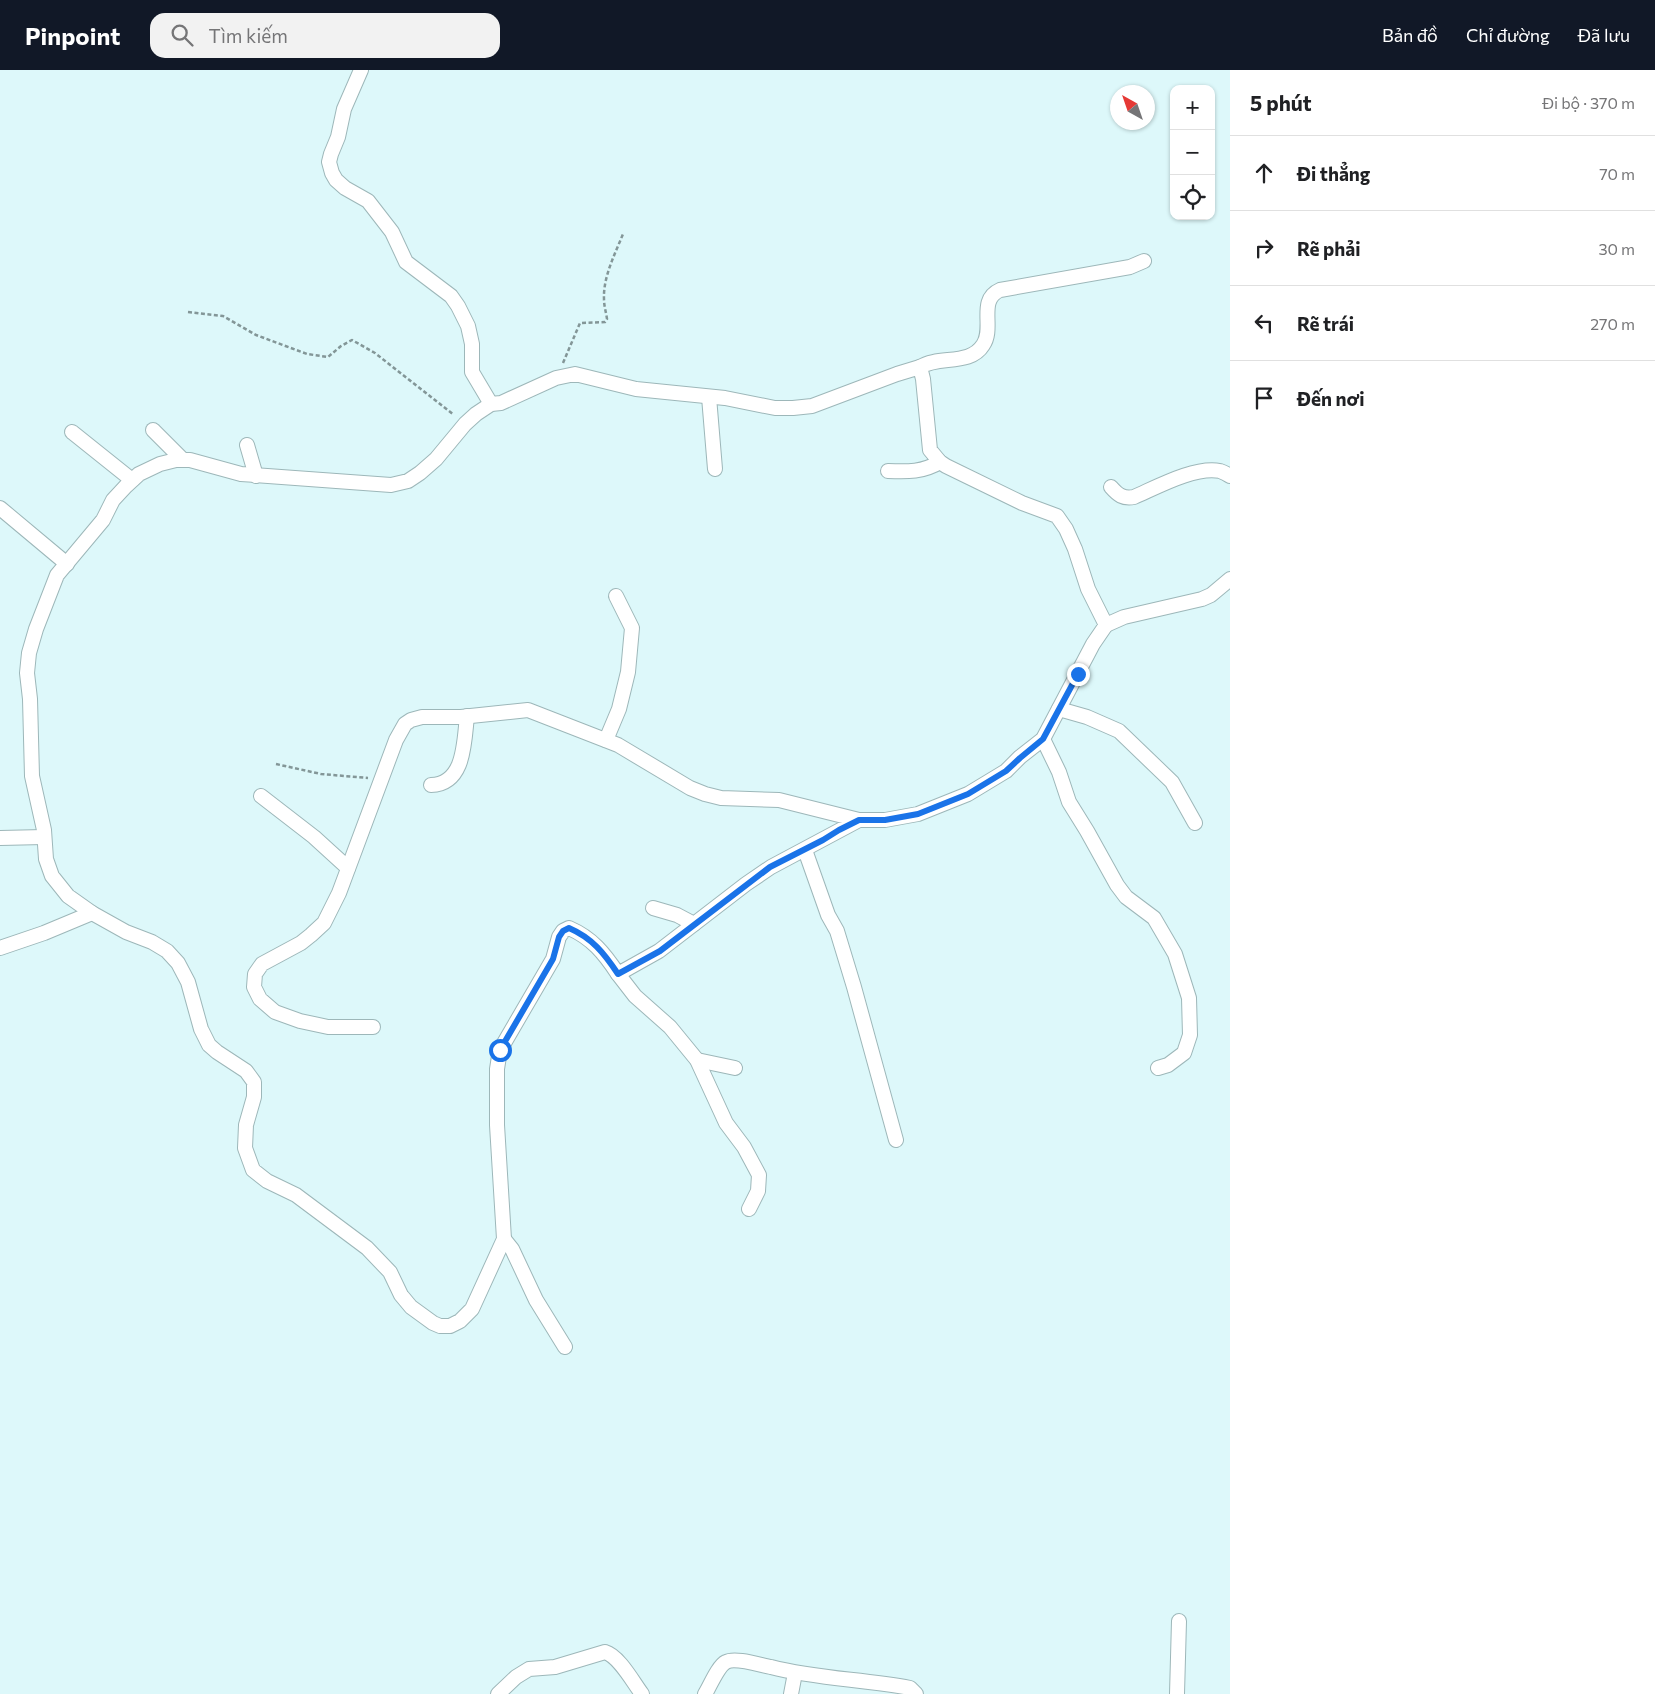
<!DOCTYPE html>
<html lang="vi">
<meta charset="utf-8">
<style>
body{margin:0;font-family:Commissioner,sans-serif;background:#f2f2f2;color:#202124}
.controls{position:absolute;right:15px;top:15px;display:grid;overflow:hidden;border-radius:10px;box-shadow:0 1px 4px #0004}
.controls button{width:45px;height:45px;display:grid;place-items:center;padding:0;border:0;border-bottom:1px solid #e0e0e0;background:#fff;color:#202124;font:25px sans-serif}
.compass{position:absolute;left:1110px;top:15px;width:45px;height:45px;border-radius:50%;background:#fff;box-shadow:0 1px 4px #0004;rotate:320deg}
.stop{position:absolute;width:15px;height:15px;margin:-11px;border:4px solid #1a73e8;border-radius:50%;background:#fff}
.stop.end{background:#1a73e8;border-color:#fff;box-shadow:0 1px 5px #0008}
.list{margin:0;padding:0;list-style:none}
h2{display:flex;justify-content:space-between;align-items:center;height:65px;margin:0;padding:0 20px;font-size:21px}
h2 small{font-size:16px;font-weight:400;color:#757577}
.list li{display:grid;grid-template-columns:32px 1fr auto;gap:15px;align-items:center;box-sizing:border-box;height:75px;padding:0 20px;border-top:1px solid #e0e0e0}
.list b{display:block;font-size:19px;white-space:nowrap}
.list em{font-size:16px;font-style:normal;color:#757577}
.icon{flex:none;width:28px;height:28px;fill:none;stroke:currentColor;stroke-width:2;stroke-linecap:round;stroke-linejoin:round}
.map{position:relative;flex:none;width:1230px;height:1624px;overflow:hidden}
header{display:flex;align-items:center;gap:30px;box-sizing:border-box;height:70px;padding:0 25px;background:#111827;color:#fff}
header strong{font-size:24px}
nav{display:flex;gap:28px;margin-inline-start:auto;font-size:18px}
.search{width:350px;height:45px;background:#f2f2f2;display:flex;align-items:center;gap:12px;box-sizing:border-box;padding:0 18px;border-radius:15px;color:#757577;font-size:19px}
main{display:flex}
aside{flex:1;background:#fff}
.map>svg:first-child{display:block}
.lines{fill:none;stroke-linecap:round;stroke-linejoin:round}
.minor-casing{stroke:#9db7b9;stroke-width:16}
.path{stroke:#839697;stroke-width:2.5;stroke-dasharray:4 2.5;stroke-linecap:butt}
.minor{stroke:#fff;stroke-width:14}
.route{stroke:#1a73e8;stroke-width:6}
</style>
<header>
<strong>Pinpoint</strong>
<div class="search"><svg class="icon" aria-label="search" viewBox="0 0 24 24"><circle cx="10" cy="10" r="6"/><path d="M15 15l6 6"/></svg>Tìm kiếm</div>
<nav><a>Bản đồ</a><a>Chỉ đường</a><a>Đã lưu</a></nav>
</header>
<main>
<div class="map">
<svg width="1230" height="1624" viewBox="0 0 1230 1624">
<rect width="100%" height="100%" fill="#ddf8fa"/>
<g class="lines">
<defs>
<g id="minor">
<polyline points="361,0 344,39 338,67 331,84 329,92 332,103 336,110 345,118 368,131 392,162 406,192 451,226 458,236 468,256 472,274 472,302 491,334"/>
<path d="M920 297C939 285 970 296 983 275 995 258 977 230 1000 220L1130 197 1144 191"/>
<polyline points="709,327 715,399"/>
<polyline points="153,360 183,390"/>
<polyline points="72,362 132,410"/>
<polyline points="247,375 256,406"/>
<path d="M888 401C908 402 923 402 940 392"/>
<path d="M1111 417C1118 425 1123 429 1134 427 1157 417 1195 396 1220 401 1223 402 1227 404 1230 406"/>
<polyline points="0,438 67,494"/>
<polyline points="1106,555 1124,547 1202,529 1211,525 1230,509"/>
<polyline points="1059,639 1087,647 1119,661 1172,712 1195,753"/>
<polyline points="1043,669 1059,702 1069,732 1087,761 1117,815 1126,827 1154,848 1175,884 1189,928 1190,965 1184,983 1168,995 1158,998"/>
<polyline points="606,670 619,639 628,602 632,558 616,526"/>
<path d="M431 715C465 714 464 672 467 646"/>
<polyline points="261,726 314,767 348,798"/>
<polyline points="0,768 44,767"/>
<polyline points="805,780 828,845 837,861 854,917 896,1070"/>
<polyline points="653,838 677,845 694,854"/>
<polyline points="0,878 44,863 92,843"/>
<polyline points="618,904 635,926 670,957 697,990 726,1053 744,1077 759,1105 758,1121 749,1139"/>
<path d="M373 957H328L300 951 275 942 260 929 254 917 255 904 262 894 301 873 311 865 324 853 339 823 396 670 405 654 411 650 422 647H461L528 640 618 675 690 718 705 724 721 728 779 730 859 750H885L918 744 968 724 1006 701 1020 687 1043 669 1093 574 1106 555 1088 519 1075 479 1066 459 1057 446 1022 433 946 396 940 392 930 380 923 309 920 297 897 304 812 336 793 338H775L725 328 636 319 575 304 556 308 501 333 491 334 476 344 465 354 436 389 420 403 408 411 391 415 241 404 190 390H176L160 394 139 404 126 416 113 430 103 450 57 505 36 559 29 583 27 603 30 629 32 706 44 760 46 789 52 806 68 826 92 843 126 862 152 872 167 881 178 893 188 912 201 959 209 975 217 982 246 1001 254 1012V1027L246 1055 245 1078 253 1100 267 1111 296 1125 367 1178 390 1202 401 1225 411 1237 433 1253 440 1256H450L460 1251 472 1239 504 1169 497 1055V999L500 980 553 889 559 867 563 861 569 858C592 868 604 883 618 904L659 881 746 814 771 797 859 750"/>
<polyline points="697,990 735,998"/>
<polyline points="504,1169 512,1179 536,1230 565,1277"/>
<path d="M498 1624 516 1607 529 1599 555 1597 605 1582C619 1586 633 1612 642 1624"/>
<path d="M705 1624C710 1616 718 1596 726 1592 735 1587 760 1595 771 1597 817 1609 863 1609 910 1618L916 1624"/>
<polyline points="791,1624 795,1603"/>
<polyline points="1177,1624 1179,1551"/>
</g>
</defs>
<!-- minor casing -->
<use href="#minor" class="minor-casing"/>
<!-- path -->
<g class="path">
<polyline points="188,242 223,246 256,265 307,284 328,287 341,276 352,270 375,283 454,345"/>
<path d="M563 293 580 253 605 252 607 249C606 242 604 236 604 229 603 207 615 184 623 164"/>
<polyline points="276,694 321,704 368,708"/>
</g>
<!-- minor -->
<use href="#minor" class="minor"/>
</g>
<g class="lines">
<!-- route -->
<path class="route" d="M500 980 553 889 559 867 563 861 569 858C592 868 604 883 618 904L660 881 770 797 823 770 839 760 859 750H885L918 744 968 724 1006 701 1020 688 1043 669 1078 604"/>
</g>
</svg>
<div class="controls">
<button>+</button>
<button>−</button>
<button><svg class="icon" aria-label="locate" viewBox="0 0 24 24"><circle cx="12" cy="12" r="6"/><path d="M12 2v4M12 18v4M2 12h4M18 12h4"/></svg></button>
</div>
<svg class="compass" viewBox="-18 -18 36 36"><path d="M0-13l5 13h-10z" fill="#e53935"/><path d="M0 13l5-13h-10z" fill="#757577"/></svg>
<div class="stop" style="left:500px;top:980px"></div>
<div class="stop end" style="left:1078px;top:604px"></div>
</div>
<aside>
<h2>5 phút<small>Đi bộ · 370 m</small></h2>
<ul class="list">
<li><svg class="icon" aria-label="ahead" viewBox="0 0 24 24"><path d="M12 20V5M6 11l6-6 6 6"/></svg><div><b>Đi thẳng</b></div><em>70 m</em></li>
<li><svg class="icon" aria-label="right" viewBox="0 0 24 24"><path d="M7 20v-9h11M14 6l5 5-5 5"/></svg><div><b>Rẽ phải</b></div><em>30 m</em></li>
<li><svg class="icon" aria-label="left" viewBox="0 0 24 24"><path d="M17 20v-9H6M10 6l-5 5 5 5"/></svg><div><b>Rẽ trái</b></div><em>270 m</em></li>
<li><svg class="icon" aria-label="arrive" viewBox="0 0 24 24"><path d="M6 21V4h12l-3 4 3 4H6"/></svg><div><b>Đến nơi</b></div></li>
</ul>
</aside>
</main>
